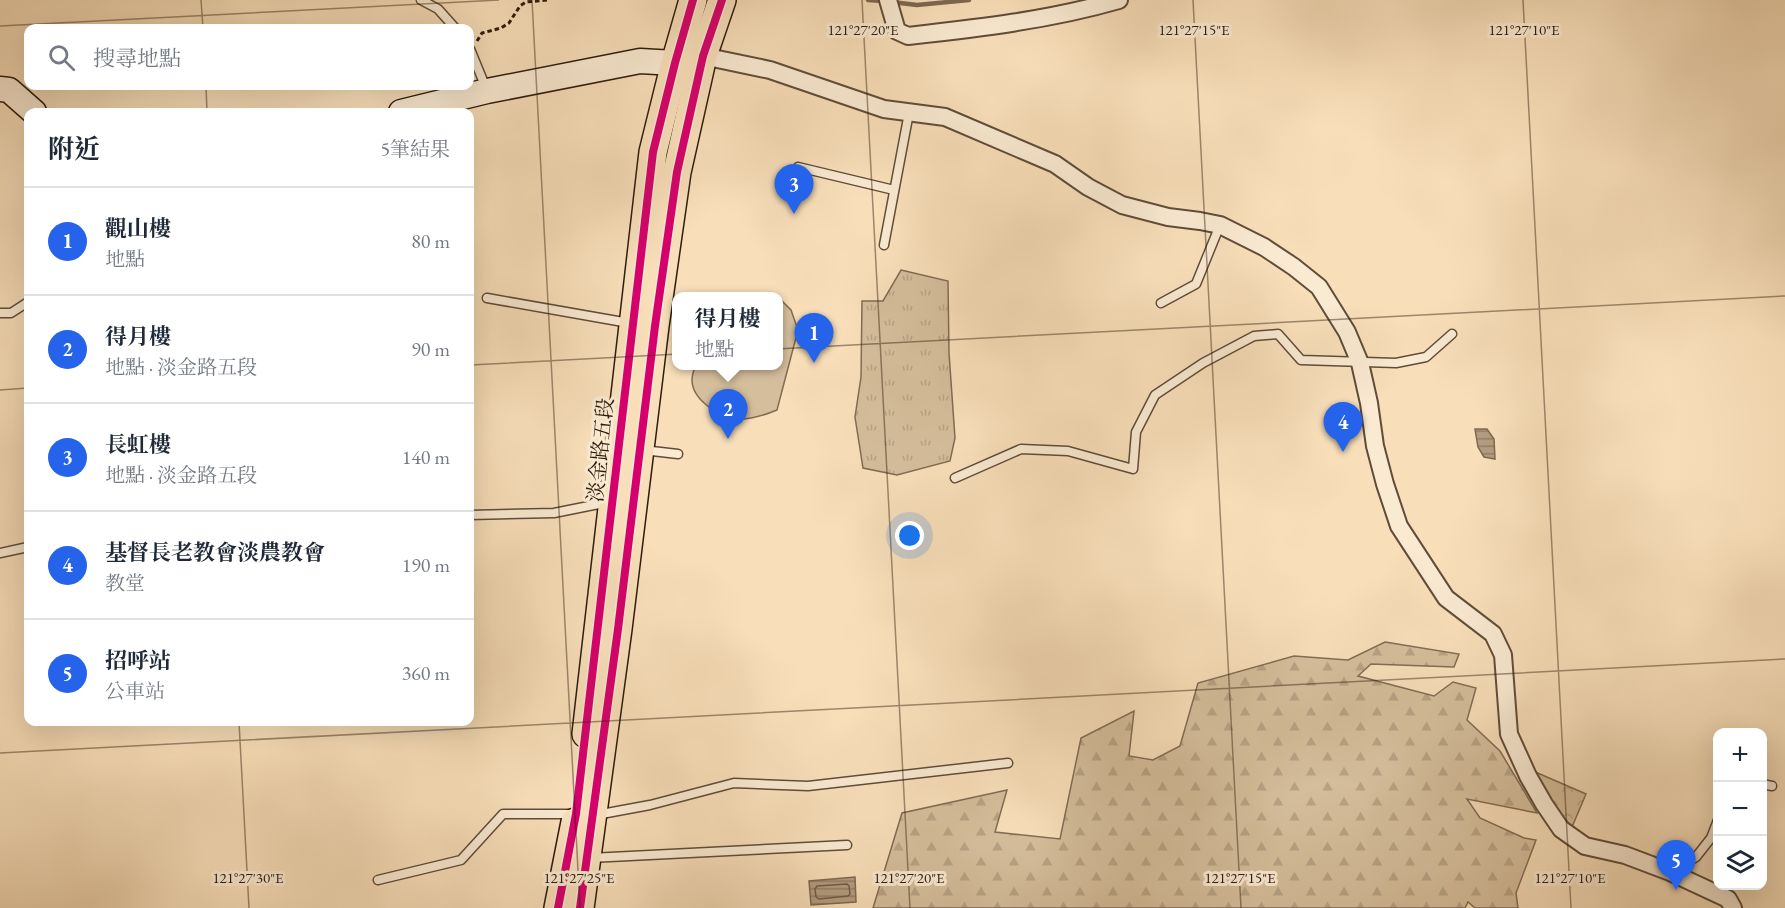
<!DOCTYPE html>
<html lang="zh-TW">
<meta charset="utf-8">
<style>
body{margin:0;font-family:"EB Garamond","Noto Serif TC",serif;background:#f6f6f7;color:#1f2937}
.controls{position:absolute;right:18px;bottom:18px;display:grid;overflow:hidden;border-radius:12px;box-shadow:0 6px 24px #0002}
.controls button{width:54px;height:54px;display:grid;place-items:center;padding:0;border:0;border-bottom:2px solid #e0e1e3;background:#fff;color:#1f2937;font:30px sans-serif}
.you{position:absolute;left:910px;top:536px;width:21px;height:21px;margin:-15px;border:4px solid #fff;border-radius:50%;background:#1a73e8;box-shadow:0 0 0 9px #1a73e833}
.badge{display:grid;place-items:center;width:39px;height:39px;border-radius:50%;background:#2563eb;color:#fff;font-size:20px;font-weight:700}
.pin{position:absolute;translate:-50% -50px;filter:drop-shadow(0 2px 3px #0008)}
.pin::after{content:'';position:absolute;top:32px;width:21px;height:18px;background:inherit;clip-path:polygon(0 0,100% 0,50% 100%)}
.popup{position:absolute;left:672px;top:292px;width:111px;height:78px;box-sizing:border-box;display:grid;place-content:center;border-radius:12px;background:#fff;filter:drop-shadow(0 2px 4px #0005);font-size:20px;white-space:nowrap;color:#747a83}
.popup b{font-size:22px;color:#1f2937}
.popup::after{content:'';position:absolute;left:50%;top:100%;margin-left:-12px;border:12px solid transparent;border-top-color:#fff}
.list{margin:0;padding:0;list-style:none}
h2{display:flex;justify-content:space-between;align-items:center;height:78px;margin:0;padding:0 24px;font-size:26px}
h2 small{font-size:20px;font-weight:400;color:#747a83}
.list li{display:grid;grid-template-columns:39px 1fr auto;gap:18px;align-items:center;box-sizing:border-box;height:108px;padding:0 24px;border-top:2px solid #e0e1e3}
.list b{display:block;font-size:22px;white-space:nowrap}
.list p{margin:0;font-size:20px;white-space:nowrap;color:#747a83}
.list em{font-size:20px;font-style:normal;color:#747a83}
.icon{flex:none;width:33px;height:33px;fill:none;stroke:currentColor;stroke-width:2;stroke-linecap:round;stroke-linejoin:round}
.map{position:relative;flex:none;width:1785px;height:908px;overflow:hidden}
.search{position:absolute;background:#fff;box-shadow:0 6px 24px #0002;left:24px;top:24px;width:450px;height:66px;display:flex;align-items:center;gap:15px;box-sizing:border-box;padding:0 21px;border-radius:12px;color:#747a83;font-size:22px}
.panel{position:absolute;background:#fff;box-shadow:0 6px 24px #0002;left:24px;top:108px;width:450px;height:618px;border-radius:12px}
.map>svg:first-child{display:block}
.grass{fill:url(#grass-tufts);stroke:#816c54;stroke-width:1.5}
.forest{fill:url(#forest-firs);stroke:#816c54;stroke-width:1.5}
.park{fill:url(#park-crowns);stroke:#816c54;stroke-width:1.5}
.garden{fill:#d5be9c;stroke:#816c54;stroke-width:1.5}
.water{fill:url(#water-rules);stroke:#7d6851;stroke-width:1.5}
.lines{fill:none;stroke-linecap:round;stroke-linejoin:round}
.shore{stroke:#705c46;stroke-width:1.5}
.stream{stroke:#7d6851;stroke-width:4.5}
.lane-casing{stroke:#604c38;stroke-width:11}
.street-casing{stroke:#604c38;stroke-width:20}
.secondary-casing{stroke:#2d1b0c;stroke-width:27}
.primary-casing{stroke:#2d1b0c;stroke-width:30}
.path{stroke:#2d1b0c;stroke-width:3;stroke-dasharray:4.5 3;stroke-linecap:butt}
.lane{stroke:#faead2;stroke-width:8}
.street{stroke:#faead2;stroke-width:16}
.secondary{stroke:#faead2;stroke-width:24}
.primary{stroke:#f8dfba;stroke-width:27}
.cycleway-casing{stroke:#faead2;stroke-width:11}
.cycleway{stroke:#d6006c;stroke-width:8}
.ticks{fill:none;stroke:#2d1b0c;stroke-width:1.5;stroke-opacity:0.45}
.labels{text-anchor:middle;dominant-baseline:central;stroke-width:6;stroke-linejoin:round;paint-order:stroke}
.street-label{font-size:21px;fill:#2d1b0c;stroke:#faead2}
.ticks-label{font-size:15px;text-anchor:middle;fill:#2d1b0c;stroke:#faead2;stroke-width:6;stroke-linejoin:round;paint-order:stroke}
</style>
<div class="map">
<svg width="1785" height="908" viewBox="0 0 1785 908">
<defs>
<pattern id="grass-tufts" width="24" height="20" patternUnits="userSpaceOnUse" patternTransform="scale(1.5)"><rect width="24" height="20" fill="#d5be9c"/><path d="M3 7l-1-3M5 7V3M7 7l1-3M15 17l-1-3M17 17v-4M19 17l1-3" fill="none" stroke="#b7a385"/></pattern>
<pattern id="forest-firs" width="22" height="20" patternUnits="userSpaceOnUse" patternTransform="scale(1.5)"><rect width="22" height="20" fill="#d5be9c"/><path d="M5 1l3.5 6h-7zM16 11l3.5 6h-7z" fill="#b7a385"/></pattern>
<pattern id="park-crowns" width="20" height="18" patternUnits="userSpaceOnUse" patternTransform="scale(1.5)"><rect width="20" height="18" fill="#d5be9c"/><path d="M2 6a3 3 0 1 1 6 0M12 15a3 3 0 1 1 6 0" fill="none" stroke="#b7a385"/></pattern>
<pattern id="water-rules" width="6" height="5" patternUnits="userSpaceOnUse" patternTransform="scale(1.5)"><rect width="6" height="5" fill="#b39c7f"/><path d="M0 2.5h6" fill="none" stroke="#927e66"/></pattern>
</defs>
<rect width="100%" height="100%" fill="#f8dfba"/>
<filter id="stains"><feTurbulence type="fractalNoise" baseFrequency=".00333" numOctaves="4"/><feColorMatrix values="0 0 0 0 .2 0 0 0 0 .09 0 0 0 0 .02 0 0 0 .5 -.17"/></filter>
<radialGradient id="worn" r=".72"><stop offset=".6" stop-color="#630" stop-opacity="0"/><stop offset="1" stop-color="#630" stop-opacity=".3"/></radialGradient>
<!-- grass -->
<polygon class="grass" points="901,270 948,281 949,353 955,438 950,461 897,475 863,468 855,417 861,377 862,301 883,301"/>
<!-- forest -->
<polygon class="forest" points="1385,642 1459,654 1454,667 1371,664 1358,676 1434,696 1453,682 1476,688 1467,720 1500,751 1537,813 1467,799 1480,818 1524,838 1536,840 1516,893 1518,908 1475,908 1468,902 1465,908 873,908 902,813 1007,790 995,832 1060,839 1081,738 1134,711 1129,756 1153,760 1180,746 1198,683 1294,656 1348,660"/>
<!-- park -->
<polygon class="park" points="1533,771 1586,794 1572,827 1554,806"/>
<!-- garden -->
<path class="garden" d="M779 298 791 310 798 330 777 410C765 415 753 419 740 419 721 419 692 400 692 380 692 375 694 370 695 366H779Z"/>
<!-- water -->
<g class="water">
<polygon points="1475,429 1487,429 1494,439 1495,459 1484,457 1478,447"/>
<polygon points="855,877 856,902 811,905 809,881"/>
</g>
<g class="lines">
<!-- shore -->
<polygon class="shore" points="847,884 849,886 850,894 848,896 819,899 816,897 815,889 817,886"/>
<!-- stream -->
<g class="stream">
<polyline points="868,0 883,1"/>
<polyline points="892,2 917,5 969,0"/>
</g>
<defs>
<g id="lane">
<polyline points="421,0 438,9 455,28"/>
<polyline points="470,49 486,88"/>
<polyline points="798,167 894,190"/>
<polyline points="884,245 908,118 910,113"/>
<polyline points="487,298 629,323"/>
<polyline points="1161,303 1196,284 1220,225"/>
<polyline points="0,313 11,313 28,302"/>
<polyline points="643,450 678,454"/>
<polyline points="955,478 1021,449 1068,451 1133,469 1136,432 1155,395 1203,363 1254,336 1278,334 1301,360 1396,363 1426,357 1452,334"/>
<polyline points="470,515 554,513 609,502"/>
<polyline points="0,553 28,547"/>
<polyline points="1762,784 1772,786"/>
<polyline points="596,815 650,805 734,783 808,786 1008,763"/>
<polyline points="590,858 847,845"/>
<polyline points="1670,872 1696,857 1711,838 1718,820"/>
<polyline points="378,880 461,860 503,814 576,814"/>
</g>
<g id="street">
<path d="M888 0 897 31 908 36C979 28 1050 20 1119 0"/>
<polyline points="703,56 770,70 884,109 945,117 1055,164 1088,187 1122,205 1168,217 1200,221 1220,225 1264,247 1294,267 1319,287 1347,332 1360,363 1369,403 1375,446 1385,484 1399,526 1446,598 1493,634 1503,655 1509,734 1528,776 1544,804 1561,829 1585,846 1625,855 1670,872 1728,899 1733,908"/>
</g>
<g id="secondary">
<polyline points="0,89 9,90 34,112"/>
<polyline points="401,112 487,91 640,61 675,63 692,59"/>
</g>
<g id="primary">
<polyline points="586,734 653,152 675,63 693,0"/>
<polyline points="558,908 575,822"/>
<polyline points="580,908 618,629 655,326 677,172 703,56 722,0"/>
</g>
</defs>
<!-- lane casing -->
<use href="#lane" class="lane-casing"/>
<!-- street casing -->
<use href="#street" class="street-casing"/>
<!-- secondary casing -->
<use href="#secondary" class="secondary-casing"/>
<!-- primary casing -->
<use href="#primary" class="primary-casing"/>
<!-- path -->
<polyline class="path" points="477,41 482,33 501,28 509,23 520,6 526,2 548,0"/>
<!-- lane -->
<use href="#lane" class="lane"/>
<!-- street -->
<use href="#street" class="street"/>
<!-- secondary -->
<use href="#secondary" class="secondary"/>
<!-- primary -->
<use href="#primary" class="primary"/>
<defs>
<g id="cycleway">
<polyline points="558,908 576,814 653,152 675,63 693,0"/>
<polyline points="580,908 618,629 655,326 677,172 703,56 722,0"/>
</g>
</defs>
<!-- cycleway casing -->
<use href="#cycleway" class="cycleway-casing"/>
<!-- cycleway -->
<use href="#cycleway" class="cycleway"/>
</g>
<!-- ticks -->
<path class="ticks" d="M201 0 203 28M532 0 580 908M862 0 910 908M1193 0 1241 908M1523 0 1571 908M0 26 499 0M206 86 207 112M470 365 1785 296M0 390 28 388M239 722 249 908M0 753 1785 659"/>
<g class="labels">
<!-- street labels -->
<g class="street-label">
<text transform="translate(600 450) rotate(-84)">淡金路五段</text>
</g>
</g>
<g class="ticks-label">
<text x="863" y="35">121°27'20"E</text>
<text x="1194" y="35">121°27'15"E</text>
<text x="1524" y="35">121°27'10"E</text>
<text x="248" y="883">121°27'30"E</text>
<text x="579" y="883">121°27'25"E</text>
<text x="909" y="883">121°27'20"E</text>
<text x="1240" y="883">121°27'15"E</text>
<text x="1570" y="883">121°27'10"E</text>
</g>
<rect width="100%" height="100%" filter="url(#stains)"/>
<rect width="100%" height="100%" fill="url(#worn)"/>
</svg>
<div class="controls">
<button>+</button>
<button>−</button>
<button><svg class="icon" aria-label="layers" viewBox="0 0 24 24"><path d="M12 4l9 5-9 5-9-5zM3 14l9 5 9-5"/></svg></button>
</div>
<div class="you"></div>
<div class="pin badge" style="left:814px;top:363px">1</div>
<div class="pin badge" style="left:728px;top:439px">2</div>
<div class="popup"><b>得月樓</b>地點</div>
<div class="pin badge" style="left:794px;top:214px">3</div>
<div class="pin badge" style="left:1343px;top:452px">4</div>
<div class="pin badge" style="left:1676px;top:890px">5</div>
<div class="search"><svg class="icon" aria-label="search" viewBox="0 0 24 24"><circle cx="10" cy="10" r="6"/><path d="M15 15l6 6"/></svg>搜尋地點</div>
<section class="panel">
<h2>附近<small>5筆結果</small></h2>
<ul class="list">
<li><span class="badge">1</span><div><b>觀山樓</b><p>地點</p></div><em>80 m</em></li>
<li><span class="badge">2</span><div><b>得月樓</b><p>地點 · 淡金路五段</p></div><em>90 m</em></li>
<li><span class="badge">3</span><div><b>長虹樓</b><p>地點 · 淡金路五段</p></div><em>140 m</em></li>
<li><span class="badge">4</span><div><b>基督長老教會淡農教會</b><p>教堂</p></div><em>190 m</em></li>
<li><span class="badge">5</span><div><b>招呼站</b><p>公車站</p></div><em>360 m</em></li>
</ul>
</section>
</div>
